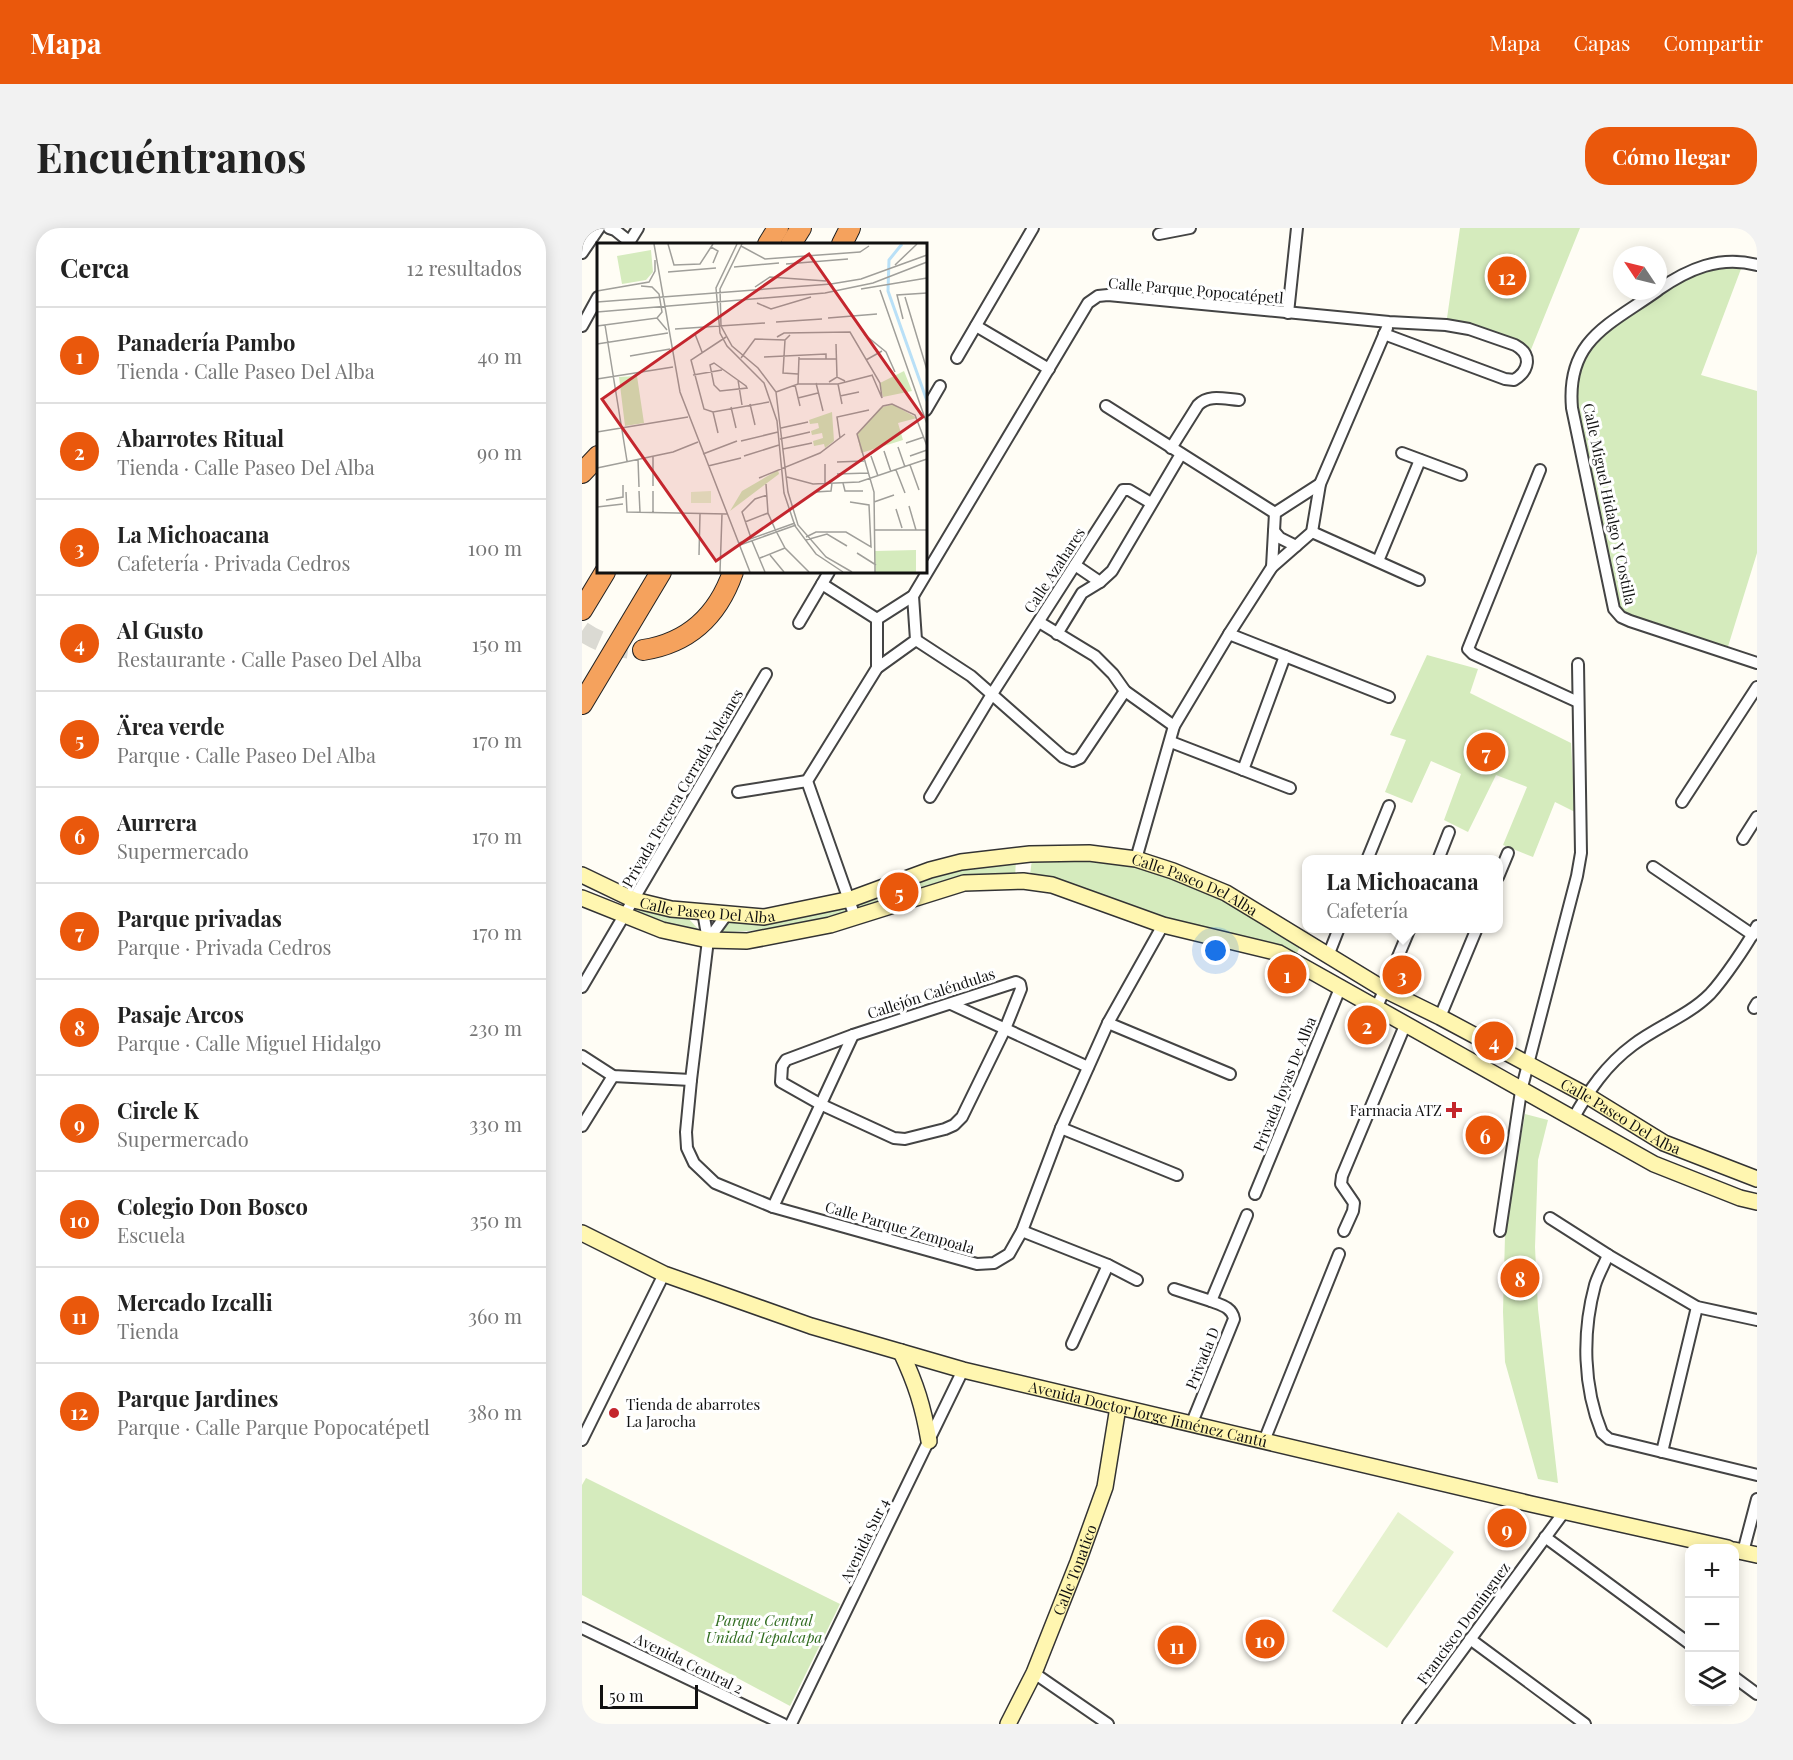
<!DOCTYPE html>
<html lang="es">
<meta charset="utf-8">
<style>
body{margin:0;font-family:"Playfair Display",serif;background:#f2f2f2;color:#222}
.controls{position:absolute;right:18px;bottom:18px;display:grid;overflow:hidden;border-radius:12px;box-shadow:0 3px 15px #0003}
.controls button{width:54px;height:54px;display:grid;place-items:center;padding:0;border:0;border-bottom:2px solid #e0e0e0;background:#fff;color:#222;font:30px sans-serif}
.compass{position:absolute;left:1031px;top:18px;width:54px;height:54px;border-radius:50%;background:#fff;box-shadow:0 3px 15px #0003;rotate:305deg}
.scale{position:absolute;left:18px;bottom:15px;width:98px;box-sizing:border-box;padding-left:6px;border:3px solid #111;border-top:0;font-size:16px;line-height:21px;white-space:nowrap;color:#111;-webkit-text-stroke:4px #fff;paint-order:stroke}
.you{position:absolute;left:634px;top:723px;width:21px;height:21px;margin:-15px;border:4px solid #fff;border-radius:50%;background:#1a73e8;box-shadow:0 0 0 9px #1a73e833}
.badge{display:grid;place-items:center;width:39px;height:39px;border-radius:50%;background:#ea580c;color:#fff;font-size:20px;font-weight:700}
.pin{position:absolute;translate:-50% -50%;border:3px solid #fff;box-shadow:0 2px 6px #0006}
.popup{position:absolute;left:720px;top:627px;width:201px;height:78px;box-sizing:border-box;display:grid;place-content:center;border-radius:12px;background:#fff;filter:drop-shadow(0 2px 4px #0005);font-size:20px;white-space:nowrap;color:#767676}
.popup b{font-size:22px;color:#222}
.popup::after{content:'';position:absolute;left:50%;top:100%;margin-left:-12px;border:12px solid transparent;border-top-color:#fff}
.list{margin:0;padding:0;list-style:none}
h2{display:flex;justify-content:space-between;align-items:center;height:78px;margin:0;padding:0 24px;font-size:26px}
h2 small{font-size:20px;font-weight:400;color:#767676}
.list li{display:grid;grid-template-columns:39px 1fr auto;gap:18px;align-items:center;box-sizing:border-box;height:96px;padding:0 24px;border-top:2px solid #e0e0e0}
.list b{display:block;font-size:22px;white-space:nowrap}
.list p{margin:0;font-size:20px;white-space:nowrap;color:#767676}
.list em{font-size:20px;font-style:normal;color:#767676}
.icon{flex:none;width:33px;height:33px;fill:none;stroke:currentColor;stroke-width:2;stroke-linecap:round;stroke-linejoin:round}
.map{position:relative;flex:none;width:1175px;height:1496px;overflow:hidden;border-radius:24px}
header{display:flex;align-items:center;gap:36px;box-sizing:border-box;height:84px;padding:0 30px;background:#ea580c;color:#fff}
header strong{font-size:28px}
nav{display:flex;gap:33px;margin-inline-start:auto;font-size:21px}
.intro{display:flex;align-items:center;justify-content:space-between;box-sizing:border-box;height:144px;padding:0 36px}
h1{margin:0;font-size:42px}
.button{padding:15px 27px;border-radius:24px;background:#ea580c;color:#fff;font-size:21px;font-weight:700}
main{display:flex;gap:36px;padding:0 36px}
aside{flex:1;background:#fff;border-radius:24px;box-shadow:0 3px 15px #0003}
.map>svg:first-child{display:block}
.green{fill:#d5ebbd}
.pitch{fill:#e6f2cf}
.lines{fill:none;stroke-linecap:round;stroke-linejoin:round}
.highway-tunnel{stroke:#dbdad3;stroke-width:20;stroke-dasharray:20 10;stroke-linecap:butt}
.street-casing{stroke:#444;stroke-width:14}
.secondary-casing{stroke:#333;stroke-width:18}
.highway-casing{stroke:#222;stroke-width:22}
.street{stroke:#fff;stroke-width:10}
.secondary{stroke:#fff6b0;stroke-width:15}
.highway{stroke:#f5a25d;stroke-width:20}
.poi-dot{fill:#c4262e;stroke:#fff;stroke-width:2}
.labels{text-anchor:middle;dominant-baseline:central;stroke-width:6;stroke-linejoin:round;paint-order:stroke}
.street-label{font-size:15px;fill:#111;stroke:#fff}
.poi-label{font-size:15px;fill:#111;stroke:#fff;text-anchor:end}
.park-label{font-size:15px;font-style:italic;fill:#2f6b1f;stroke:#fff}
.inset-river{fill:none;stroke:#b9e0f7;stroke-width:3}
.inset-road{fill:none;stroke:#a09f9a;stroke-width:1.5}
.view{fill:#c4262e;fill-opacity:0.15;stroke:#c4262e;stroke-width:3}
.inset-edge{fill:none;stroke:#111;stroke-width:3}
</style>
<header>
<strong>Mapa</strong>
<nav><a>Mapa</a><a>Capas</a><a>Compartir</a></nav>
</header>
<div class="intro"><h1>Encuéntranos</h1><a class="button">Cómo llegar</a></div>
<main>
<aside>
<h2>Cerca<small>12 resultados</small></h2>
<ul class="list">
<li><span class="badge">1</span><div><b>Panadería Pambo</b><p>Tienda · Calle Paseo Del Alba</p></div><em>40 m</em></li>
<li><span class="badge">2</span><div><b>Abarrotes Ritual</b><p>Tienda · Calle Paseo Del Alba</p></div><em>90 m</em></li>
<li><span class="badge">3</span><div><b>La Michoacana</b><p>Cafetería · Privada Cedros</p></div><em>100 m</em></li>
<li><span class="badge">4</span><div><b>Al Gusto</b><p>Restaurante · Calle Paseo Del Alba</p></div><em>150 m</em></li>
<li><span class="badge">5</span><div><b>Ärea verde</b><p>Parque · Calle Paseo Del Alba</p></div><em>170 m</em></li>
<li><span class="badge">6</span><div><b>Aurrera</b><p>Supermercado</p></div><em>170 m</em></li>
<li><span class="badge">7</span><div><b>Parque privadas</b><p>Parque · Privada Cedros</p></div><em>170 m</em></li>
<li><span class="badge">8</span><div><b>Pasaje Arcos</b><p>Parque · Calle Miguel Hidalgo</p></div><em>230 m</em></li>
<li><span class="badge">9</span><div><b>Circle K</b><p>Supermercado</p></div><em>330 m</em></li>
<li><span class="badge">10</span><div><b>Colegio Don Bosco</b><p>Escuela</p></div><em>350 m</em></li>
<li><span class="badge">11</span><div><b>Mercado Izcalli</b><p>Tienda</p></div><em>360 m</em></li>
<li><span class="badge">12</span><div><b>Parque Jardines</b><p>Parque · Calle Parque Popocatépetl</p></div><em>380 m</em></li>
</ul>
</aside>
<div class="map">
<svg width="1175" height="1496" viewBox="0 0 1175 1496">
<rect width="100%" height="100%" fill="#fffdf5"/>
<!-- green -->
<g class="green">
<polygon points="878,0 998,0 946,129 933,117 864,97"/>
<polygon points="1162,33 1119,147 1175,163 1175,325 1144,425 1039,389 990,180 1001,121 1110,41"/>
<polygon points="845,427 896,441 888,465 989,515 993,584 973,574 951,629 921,617 945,559 914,547 886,604 862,592 879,546 849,533 830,575 803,564 824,512 808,507"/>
<polygon points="511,628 586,644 644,666 720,715 713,729 593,695 448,647 450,631"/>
<polygon points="434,632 433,649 278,682 274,672 371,639"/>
<path d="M261 675 264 686C223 698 182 703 139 704L144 691Z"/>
<polygon points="55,679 106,690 118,703 52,688"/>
<polygon points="943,886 966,892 956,932 953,1019 956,1081 976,1255 956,1251 923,1134 921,1084 923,1008 926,981"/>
<polygon points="4,1250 258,1376 208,1478 0,1367 0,1257"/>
</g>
<!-- pitch -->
<polygon class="pitch" points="816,1284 872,1324 805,1420 750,1383"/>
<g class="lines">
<!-- highway-tunnel -->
<path class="highway-tunnel" d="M0 403C19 416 39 421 61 422"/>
<defs>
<g id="street">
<polyline points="27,0 33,2 48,14"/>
<polyline points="577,6 608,0"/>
<polyline points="46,16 56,0"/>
<polyline points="0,25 17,0"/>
<path d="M1076 62C1106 41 1138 27 1175 37"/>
<path d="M1075 63C1027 97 984 112 990 180L1032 381 1039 389 1048 393 1175 435"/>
<polyline points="706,85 715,0"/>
<polyline points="0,98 16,69"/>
<polyline points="394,98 467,141"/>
<polyline points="375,130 451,0"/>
<polyline points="524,178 693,285"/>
<polyline points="344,182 358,158"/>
<path d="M589 220 616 177C627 166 642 171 657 172"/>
<polyline points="820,225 879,247"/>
<polyline points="958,242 886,421 891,426 996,474"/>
<polyline points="692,303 698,310 714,318"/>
<polyline points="730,304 837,352"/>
<polyline points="796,333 838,232"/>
<polyline points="493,337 518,354"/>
<polyline points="690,339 693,285 738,256"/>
<polyline points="240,356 295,391"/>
<polyline points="457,394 513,428 531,446 543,463 592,498"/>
<polyline points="217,395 247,344"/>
<polyline points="475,406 500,365 518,354 530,343 599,226"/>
<polyline points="647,406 807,469"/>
<polyline points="334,412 389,448 481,529 491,533 498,530 543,463"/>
<path d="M295 440V391L331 368 506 75 516 68 526 67 807 94 864 97 887 101 933 117C951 127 947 143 932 152L923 151 802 106"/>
<polyline points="589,514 708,560"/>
<polyline points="661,542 703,428"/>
<polyline points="156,564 225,553"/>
<polyline points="348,569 410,466 541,262 547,262 569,275"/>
<polyline points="1100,574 1175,459"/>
<polyline points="1161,611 1175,589"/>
<polyline points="554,631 592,498 647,406 690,339 730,304 738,256 805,100"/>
<polyline points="785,632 807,578"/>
<polyline points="856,632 867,604"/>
<polyline points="1071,639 1171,707"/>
<polyline points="916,649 926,625"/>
<polyline points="121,684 126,712 109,852 104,904 105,920 112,935 133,955 191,979 395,1036 412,1035 427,1026 440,1003 479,900 526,795 581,697"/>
<polyline points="273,689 225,553 295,440 334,412 331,368"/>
<polyline points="126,712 145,686"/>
<polyline points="746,728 757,700"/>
<polygon points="434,754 438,756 439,761 423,801 380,889 372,897 363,901 323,911 312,910 238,876 199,854 200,838 204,832 271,807"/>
<polyline points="0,759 184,446"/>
<polyline points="369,776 506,839"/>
<polyline points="795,779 828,700"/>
<polyline points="1172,780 1175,775"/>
<polyline points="858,789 895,700"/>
<polyline points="526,795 648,846"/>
<polyline points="0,828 31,848 109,852"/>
<path d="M991 891C1007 862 1024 837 1051 817 1076 798 1106 788 1128 766 1141 752 1166 716 1175 698"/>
<polyline points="0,898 31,848"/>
<polyline points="479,900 595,947"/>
<polyline points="673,966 759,758"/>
<polyline points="191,979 271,807"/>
<polyline points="968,990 1026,1027 1115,1079 1175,1092"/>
<polyline points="440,1003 526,1037 555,1052"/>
<polyline points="762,1003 771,983 772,975 759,956 760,948 824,795"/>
<polyline points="918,1003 939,863 995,648 999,625 996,436"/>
<path d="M1026 1027C1022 1037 1016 1047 1013 1057 1000 1105 1001 1159 1020 1205L1027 1211 1175 1247"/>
<polyline points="592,1061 629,1073"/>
<polyline points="490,1116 526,1037"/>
<path d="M609 1197 652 1091C650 1079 639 1077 629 1073L665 987"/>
<polyline points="0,1212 82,1046"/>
<polyline points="682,1213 757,1026"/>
<polyline points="1080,1224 1115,1079"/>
<polyline points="963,1309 1108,1416"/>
<polyline points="1161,1324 1175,1271"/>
<polyline points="0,1400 201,1496"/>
<polyline points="888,1411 1003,1496"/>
<polyline points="452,1445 526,1496"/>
<polyline points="1152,1449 1175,1466"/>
<polyline points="209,1496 381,1142"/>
<polyline points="826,1496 982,1284"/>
</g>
<g id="secondary">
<path id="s1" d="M0 647 52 672 89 681 182 689 269 671 348 642 379 634 448 626 507 625 554 631 591 643 644 665 803 762 858 789 1004 867 1082 915 1175 951"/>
<polyline points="0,670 80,702 126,712 165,713 248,697 382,655 441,653 470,657 581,697 697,725 1072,936 1158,970 1175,974"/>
<path id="s2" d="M0 1005 82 1046 229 1098 381 1142 949 1276 1146 1320"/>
<path d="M319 1124C334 1156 341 1178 347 1213"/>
<polyline points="1152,1322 1175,1327"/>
<path id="s3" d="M426 1496 452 1445 496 1334 523 1259 536 1179"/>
</g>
<g id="highway">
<polyline points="186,16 196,0"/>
<polyline points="209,16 219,0"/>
<polyline points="260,16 268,0"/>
<polyline points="0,245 16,228"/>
<polyline points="0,382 23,344"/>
<path d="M61 422C107 415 136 387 151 344"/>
<polyline points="0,476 79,344"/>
</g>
</defs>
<!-- street casing -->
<use href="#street" class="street-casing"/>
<!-- secondary casing -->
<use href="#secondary" class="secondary-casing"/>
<!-- highway casing -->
<use href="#highway" class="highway-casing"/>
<!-- street -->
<use href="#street" class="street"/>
<!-- secondary -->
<use href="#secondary" class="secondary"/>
<!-- highway -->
<use href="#highway" class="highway"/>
</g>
<!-- markers -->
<g class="poi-dot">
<path d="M869 873h6v6h6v6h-6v6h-6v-6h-6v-6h6z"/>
<circle cx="32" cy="1185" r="6"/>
</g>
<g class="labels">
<!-- street labels -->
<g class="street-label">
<text transform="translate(614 62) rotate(5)">Calle Parque Popocatépetl</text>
<text transform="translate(1028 276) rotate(78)">Calle Miguel Hidalgo Y Costilla</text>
<text transform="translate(472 342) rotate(-57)">Calle Azahares</text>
<text transform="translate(100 560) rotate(-60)">Privada Tercera Cerrada Volcanes</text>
<text stroke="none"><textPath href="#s1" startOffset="634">Calle Paseo Del Alba</textPath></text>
<text stroke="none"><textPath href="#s1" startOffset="132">Calle Paseo Del Alba</textPath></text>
<text transform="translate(349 765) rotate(-18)">Callejón Caléndulas</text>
<text transform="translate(702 856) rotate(-68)">Privada Joyas De Alba</text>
<text stroke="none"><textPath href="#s1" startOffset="1120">Calle Paseo Del Alba</textPath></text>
<text transform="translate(318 999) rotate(16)">Calle Parque Zempoala</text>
<text transform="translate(620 1130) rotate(-68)">Privada D</text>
<text stroke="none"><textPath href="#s2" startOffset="596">Avenida Doctor Jorge Jiménez Cantú</textPath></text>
<text transform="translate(282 1312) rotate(-64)">Avenida Sur 4</text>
<text stroke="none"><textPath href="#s3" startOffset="168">Calle Tonatico</textPath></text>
<text transform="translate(881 1395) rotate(-54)">Francisco Domínguez</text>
<text transform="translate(107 1435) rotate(26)">Avenida Central 2</text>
</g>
<!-- poi labels -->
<g class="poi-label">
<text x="860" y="882">Farmacia ATZ</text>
<text x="44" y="1176" text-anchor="start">Tienda de abarrotes<tspan x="44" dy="17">La Jarocha</tspan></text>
</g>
<!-- park labels -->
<g class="park-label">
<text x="182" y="1392">Parque Central<tspan x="182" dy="17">Unidad Tepalcapa</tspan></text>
</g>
</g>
<!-- overview -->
<g transform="translate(15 15)">
<rect width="330" height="330" fill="#fffdf5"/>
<path d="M54 7 56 29 49 37 25 41 20 13ZM307 128 315 148 286 154 283 140ZM40 133 47 180 28 183 22 134ZM295 161 320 175 301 180 306 197 264 210 260 191 283 165ZM235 169 237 198 228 205 227 201 217 203 216 198 226 195 225 190 215 192 214 188 222 185 221 180 213 181 212 177ZM181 227 182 231 133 268 145 248ZM319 307V329H278V308Z" fill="#d5ebbd"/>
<path d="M114 248V260H94V249Z" fill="#e6f2cf"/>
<path class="inset-river" d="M305 1 292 17 291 48 330 158"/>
<path class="inset-road" d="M57 1 83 149 153 329M71 1 77 22 103 21 116 1M140 1 119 45 123 90 130 103 167 140 180 178 187 250 198 283 219 311 246 329M145 1 123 46 124 83 135 103 161 125 179 149 191 249 201 282 229 314 255 329M144 3 168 16 263 9 272 3M114 4 121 8 116 20M189 21 251 16M298 22 320 1M137 24 182 20M71 29 119 25M44 43 55 44 62 51 65 69 60 75M158 44 173 34 229 38M264 46 330 35M283 47 330 181M0 48 52 39 58 28V17M308 54 330 127M0 59 234 41 264 36 330 12M160 60 174 66 214 54M0 69 228 50 276 40 330 19M231 75 280 71M306 76 300 52 330 50M179 79 225 76M8 82 30 218M0 83 60 75 70 87M78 86 168 80M98 91 105 109M267 91 289 109 298 129M129 94 94 117 107 166 116 169 172 159M180 94 187 90 253 89 283 140 285 155 275 132M188 97 186 130 201 131M0 101 71 90M239 101 240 134M33 113 73 106M167 114 229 111V116M144 115 158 96 188 97 193 92M202 116H239M269 117 285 108M117 120 149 143 150 145 123 148 117 142 113 122ZM96 132 125 127M0 136 76 124M141 137 145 162M232 139 240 134 248 138M219 140 226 168M201 141 202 114M241 141 245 161M198 142 203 163M179 149 201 141H241L276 132M243 153 262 149M201 155 221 150M153 161 158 182M134 164 139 185M116 169 121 190M184 185 211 179M0 189 91 174M243 195 240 174 272 167M183 196 213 189M144 198 181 189M309 200 327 194M301 204 308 224M186 206 215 200M287 208 294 229M106 211 140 198M56 213V243M147 213 182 202M274 213 281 233M313 213 330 207M41 216 42 244M240 219 267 218M228 221V241M313 222 322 247M111 223 144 215M0 225 76 209 101 199M299 227 308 250M240 231 271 230M190 234 216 241 262 239 330 216M162 235 223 210 248 191M246 240 248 248H266M169 241 171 270 178 286 188 305 212 329M42 248 43 269M56 248V270M29 249 30 269 130 271M218 249 234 248 235 240M9 257 26 254V242M277 259 297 252M312 263 319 287M0 264 26 261M299 266 305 285M148 279 171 270M278 287H330M209 294 219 289H249L274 304 272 262 253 259M154 295 145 269 158 256 170 252M209 297 230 291 250 303M155 298 168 329M142 300 198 280M143 302 199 282M260 310 279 322M102 312 103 271M173 312 187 329M163 315 188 305M123 329 125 271M278 329 277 249 260 191 286 163 295 161 318 172 330 203"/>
<path class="view" d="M212 11 326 174 119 318 5 156Z"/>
<rect width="330" height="330" class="inset-edge"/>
</g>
</svg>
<div class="controls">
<button>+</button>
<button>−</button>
<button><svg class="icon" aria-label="layers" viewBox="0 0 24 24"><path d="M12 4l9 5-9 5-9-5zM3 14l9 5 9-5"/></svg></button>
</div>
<svg class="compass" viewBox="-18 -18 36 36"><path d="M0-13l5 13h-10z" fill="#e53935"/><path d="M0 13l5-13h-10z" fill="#767676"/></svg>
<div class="scale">50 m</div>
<div class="you"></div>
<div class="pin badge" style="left:705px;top:746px">1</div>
<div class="pin badge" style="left:785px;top:797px">2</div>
<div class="pin badge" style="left:820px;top:747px">3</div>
<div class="popup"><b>La Michoacana</b>Cafetería</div>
<div class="pin badge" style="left:912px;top:813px">4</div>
<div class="pin badge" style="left:317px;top:664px">5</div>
<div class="pin badge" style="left:903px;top:907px">6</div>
<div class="pin badge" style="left:904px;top:524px">7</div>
<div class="pin badge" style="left:938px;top:1050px">8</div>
<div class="pin badge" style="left:925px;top:1300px">9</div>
<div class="pin badge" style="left:683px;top:1411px">10</div>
<div class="pin badge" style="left:595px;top:1417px">11</div>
<div class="pin badge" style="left:925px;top:48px">12</div>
</div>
</main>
